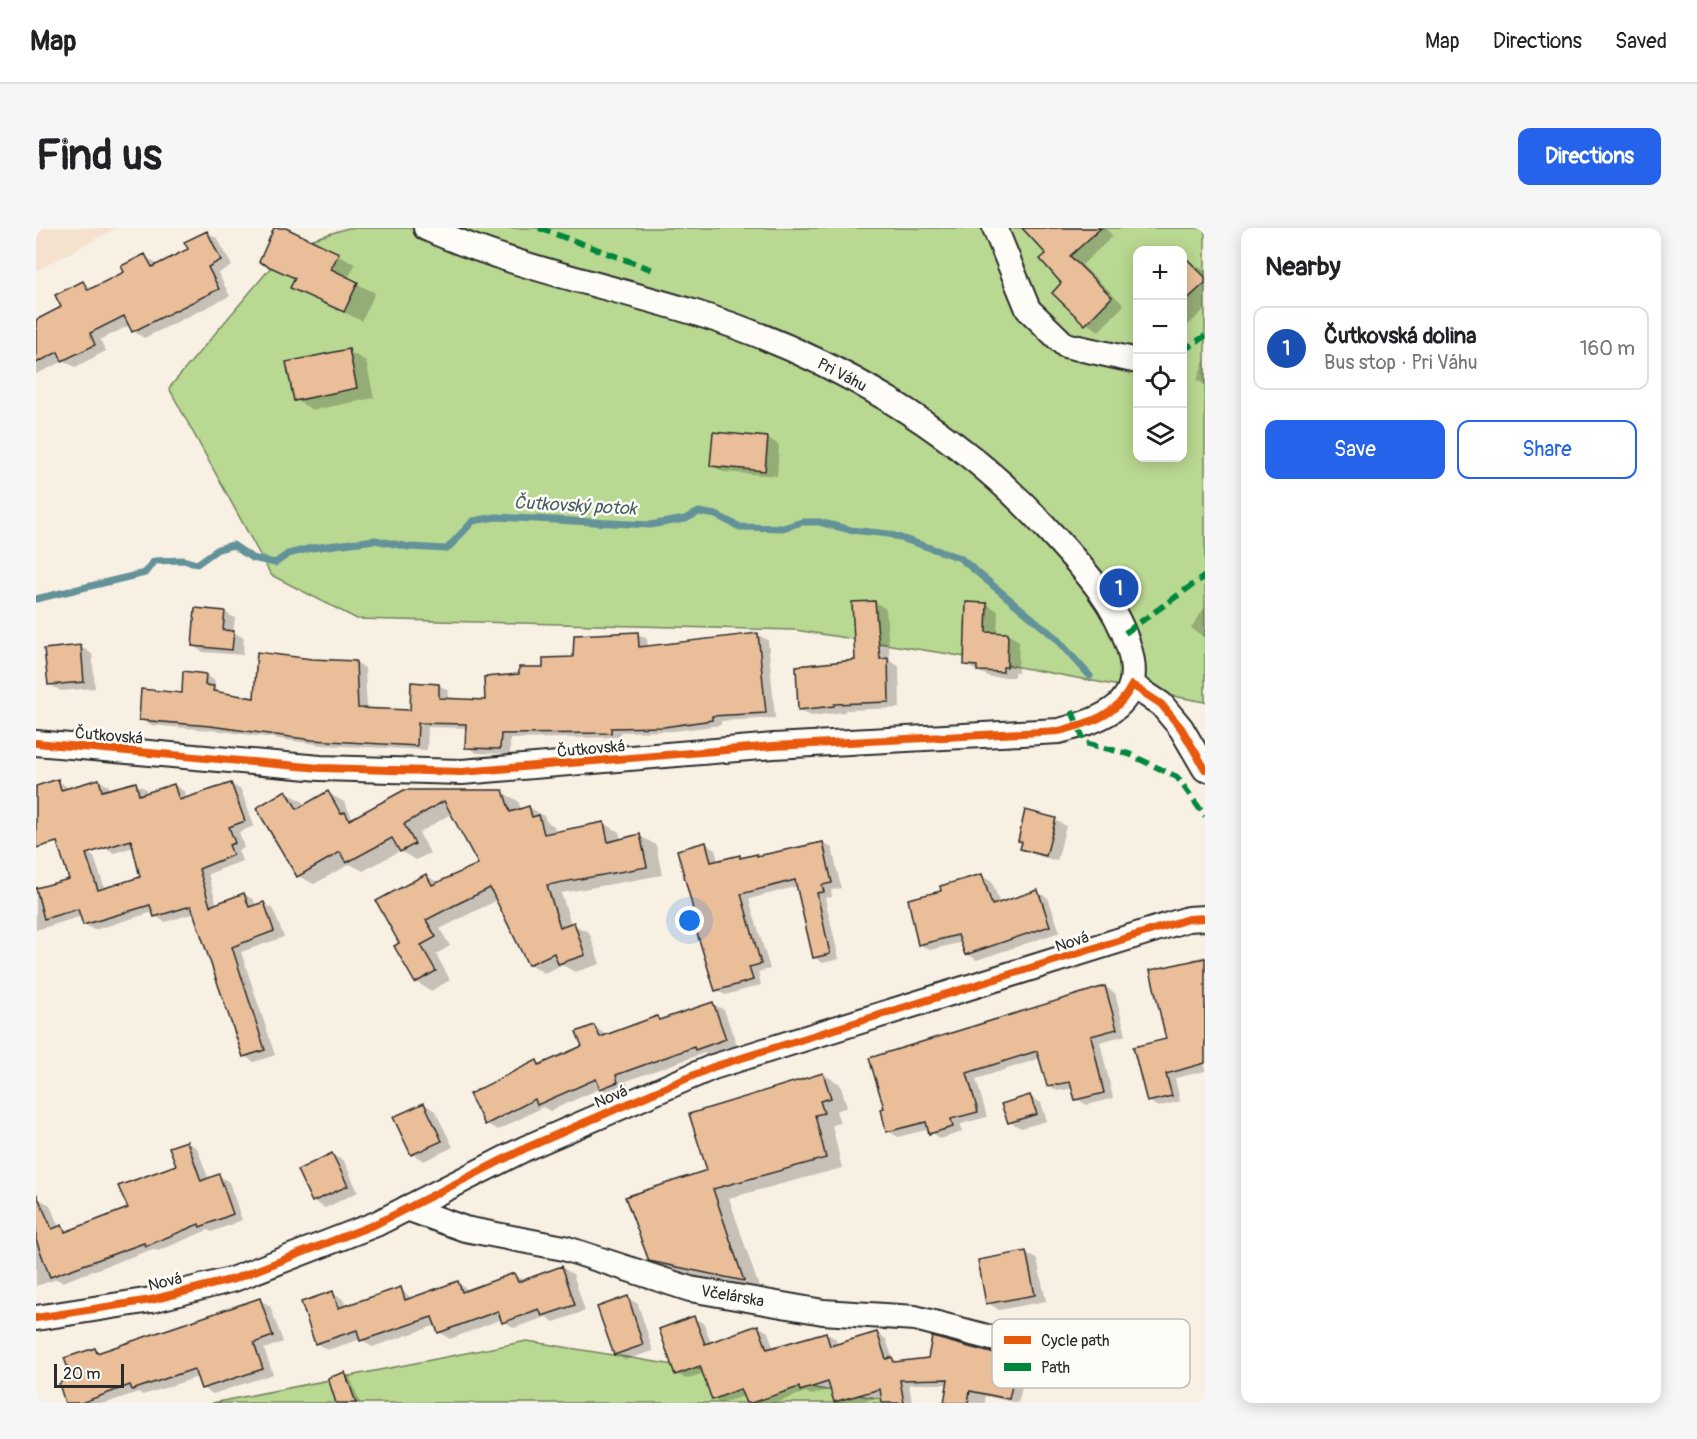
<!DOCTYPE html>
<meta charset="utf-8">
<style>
body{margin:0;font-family:Pangolin,sans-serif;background:#f6f6f6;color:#202124}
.controls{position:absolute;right:18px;top:18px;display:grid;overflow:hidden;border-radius:12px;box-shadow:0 3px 15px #0003}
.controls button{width:54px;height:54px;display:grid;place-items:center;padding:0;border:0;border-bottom:2px solid #e0e0e0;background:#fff;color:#202124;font:30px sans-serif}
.scale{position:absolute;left:18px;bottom:15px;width:70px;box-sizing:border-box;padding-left:6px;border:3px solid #2b2b2b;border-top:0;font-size:16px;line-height:21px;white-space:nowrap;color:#2b2b2b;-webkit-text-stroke:4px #fdfcf7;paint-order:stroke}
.you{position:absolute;left:654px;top:693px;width:21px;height:21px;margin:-15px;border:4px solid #fff;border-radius:50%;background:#1a73e8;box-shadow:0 0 0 9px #1a73e833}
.badge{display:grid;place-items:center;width:39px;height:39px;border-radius:50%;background:#2563eb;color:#fff;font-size:20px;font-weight:700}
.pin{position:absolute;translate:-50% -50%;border:3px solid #fff;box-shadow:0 2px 6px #0006}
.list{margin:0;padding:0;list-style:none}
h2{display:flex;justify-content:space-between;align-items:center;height:78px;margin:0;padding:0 24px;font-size:26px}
h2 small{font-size:20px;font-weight:400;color:#757577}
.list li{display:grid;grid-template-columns:39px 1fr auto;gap:18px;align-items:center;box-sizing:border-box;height:84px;margin:0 12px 12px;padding:0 12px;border:2px solid #e0e0e0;border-radius:12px}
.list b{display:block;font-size:22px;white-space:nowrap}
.list p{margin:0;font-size:20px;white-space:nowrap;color:#757577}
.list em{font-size:20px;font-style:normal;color:#757577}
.actions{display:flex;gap:12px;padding:18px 24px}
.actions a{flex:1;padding:14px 0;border:2px solid #2563eb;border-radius:12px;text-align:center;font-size:21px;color:#2563eb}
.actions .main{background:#2563eb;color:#fff}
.icon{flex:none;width:33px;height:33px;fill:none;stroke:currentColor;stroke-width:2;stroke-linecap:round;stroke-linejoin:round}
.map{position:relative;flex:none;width:1169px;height:1175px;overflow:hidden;border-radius:12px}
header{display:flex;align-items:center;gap:36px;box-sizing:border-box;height:84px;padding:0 30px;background:#fff;border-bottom:2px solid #e0e0e0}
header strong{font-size:28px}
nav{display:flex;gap:33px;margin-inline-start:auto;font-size:21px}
.intro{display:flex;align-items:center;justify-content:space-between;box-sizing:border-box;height:144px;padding:0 36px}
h1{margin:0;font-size:42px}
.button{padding:15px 27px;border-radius:12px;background:#2563eb;color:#fff;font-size:21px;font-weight:700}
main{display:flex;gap:36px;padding:0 36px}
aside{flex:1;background:#fff;border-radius:12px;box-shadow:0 3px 15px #0003}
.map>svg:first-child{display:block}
.built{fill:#f4e1ce}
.green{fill:#b9d891;stroke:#72825e;stroke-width:1.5;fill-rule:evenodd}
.shadow{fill:#0003}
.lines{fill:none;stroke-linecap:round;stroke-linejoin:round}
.stream{stroke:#639399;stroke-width:7}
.building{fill:#e9be99;stroke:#2b2b2b;stroke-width:1.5;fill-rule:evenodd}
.minor-casing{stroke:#2b2b2b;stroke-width:28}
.minor{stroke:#fdfcf7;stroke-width:24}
.quiet{stroke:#00873e;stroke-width:6;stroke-dasharray:12 6;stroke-linecap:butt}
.cycleway-casing{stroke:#fdfcf7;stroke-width:11}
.cycleway{stroke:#e8590c;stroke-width:8}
.labels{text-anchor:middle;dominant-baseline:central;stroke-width:5;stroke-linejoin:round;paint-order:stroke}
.street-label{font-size:16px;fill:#2b2b2b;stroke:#fdfcf7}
.water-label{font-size:18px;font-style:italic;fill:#475f62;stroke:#fdfcf7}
.key{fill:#fdfcf7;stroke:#bebdba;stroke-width:1.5}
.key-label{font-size:16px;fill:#2b2b2b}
</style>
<header>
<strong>Map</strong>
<nav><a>Map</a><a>Directions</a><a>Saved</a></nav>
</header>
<div class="intro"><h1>Find us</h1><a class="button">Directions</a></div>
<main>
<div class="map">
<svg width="1169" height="1175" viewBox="0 0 1169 1175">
<rect width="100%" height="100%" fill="#f9f0e4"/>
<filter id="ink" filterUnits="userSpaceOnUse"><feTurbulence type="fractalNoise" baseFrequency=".0167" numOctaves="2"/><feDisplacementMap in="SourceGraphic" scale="12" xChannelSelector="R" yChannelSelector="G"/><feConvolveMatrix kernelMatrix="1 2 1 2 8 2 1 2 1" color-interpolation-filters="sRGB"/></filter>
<g filter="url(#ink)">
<!-- built -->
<polygon class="built" points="0,0 80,0 0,43"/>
<!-- green -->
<g class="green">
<path d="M312 0H1169V474L913 426 759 402 321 391 235 347 133 160 252 19ZM1102 22H1146V230H1102Z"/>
<polygon points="491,1113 871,1175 176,1175"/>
</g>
<!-- shadow -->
<g class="shadow">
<polygon points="240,0 246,0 319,36 312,51 339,65 326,93 256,59 260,51 224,33"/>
<polygon points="997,0 1069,0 1077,8 1046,37 1088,77 1063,103 1050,95"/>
<polygon points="171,4 182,11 196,38 182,45 194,68 108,110 97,103 94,97 64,112 70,123 39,139 28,133 0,146 0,94 27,80 47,55 58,61 90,45 109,28 122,37 154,21"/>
<polygon points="1148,29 1169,43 1169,81 1146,103"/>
<polygon points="312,123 330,133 338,170 277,182 260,172"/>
<polygon points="1169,130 1169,157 1161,152"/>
<polygon points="732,210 743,217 741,248 687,244 676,237"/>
<polygon points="839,374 850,381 854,433 863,438 864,480 809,482 809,484 775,488 763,482 821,433"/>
<polygon points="951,376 962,383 961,406 972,406 983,413 982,445 978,444 978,449 954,449 929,437"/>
<polygon points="1169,379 1169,410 1155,400"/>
<polygon points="188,384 199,390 197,404 208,410 207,427 167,424 157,418"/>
<polygon points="602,406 611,411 612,420 722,407 732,412 739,490 685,493 685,497 638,503 584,504 584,509 474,511 474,526 441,525 431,519 432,500 392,499 391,522 287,517 185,503 114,497 104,491 147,466 170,447 179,453 178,460 187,466 219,471 276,433 320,434 329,440 331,482 375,484 403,457 413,463 412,472 451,474 485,447 539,430"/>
<polygon points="45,419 56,426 59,460 25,463 13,456"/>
<polygon points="22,552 33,561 63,553 73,558 74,563 100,556 110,561 111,566 138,557 148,563 150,571 195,556 205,562 218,598 203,604 208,620 202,622 206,633 172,646 181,677 208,666 218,672 220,678 228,675 237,681 248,709 205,724 239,827 218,834 208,828 159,685 129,694 119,688 117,684 58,702 48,696 46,688 0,702 0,662 35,652 48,623 58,629 69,661 106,650 98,619 78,625 69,620 63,601 0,615 0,559"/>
<polygon points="368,563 466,564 482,573 485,582 493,579 508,588 510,593 518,598 520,605 568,595 583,604 585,612 604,608 620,617 626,647 525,665 535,696 553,704 564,736 539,744 526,737 508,745 493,736 462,672 435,685 404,701 414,718 400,726 414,752 395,763 380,754 365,715 390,648 404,655 444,636 416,585 383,605 394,625 380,632 364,623 327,643 314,636 278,656 262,648 250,564 266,573 269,578 292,565 308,574 317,591"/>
<polygon points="1019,592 1030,598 1021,633 996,626 986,620"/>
<polygon points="787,615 796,620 805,660 795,662 796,669 789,670 803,731 787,735 778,729 762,658 713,671 734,741 722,744 725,757 689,767 680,762 670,616 679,621 682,634 703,628 707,631 720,627 724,629"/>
<polygon points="946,648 956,654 964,676 1001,664 1012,670 1024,704 941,732 931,726 927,714 894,722 883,716 907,664"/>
<polygon points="1169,728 1169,843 1139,850 1144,873 1122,879 1113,873 1156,731"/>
<polygon points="1069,759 1079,765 1090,807 1064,814 1077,870 1051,877 1041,871 1037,860 1022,863 1012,857 1005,830 940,851 951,889 925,896 926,904 904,911 893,901 862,909 852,903 847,882"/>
<polygon points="677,776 688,782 701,817 672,827 668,825 590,853 593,860 576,867 565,860 514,883 507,879 462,902 451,896 500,833 506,837 548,818 558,798 571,808 621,790 627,793"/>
<polygon points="787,846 804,856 811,879 800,883 804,895 796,897 806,940 693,970 724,1062 632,1042 614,1032 673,943"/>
<polygon points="994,868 1005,875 1011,893 985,900 973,894"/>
<polygon points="388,876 399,883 417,919 388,933 376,926"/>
<polygon points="150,914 161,920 173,952 183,948 193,954 206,992 176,1004 172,1002 122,1023 117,1021 26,1054 21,1051 0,1058 0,972 3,971 14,977 23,1000 26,999 35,1004 94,980 142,938"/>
<polygon points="296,927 308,933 322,964 289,980 277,973"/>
<polygon points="990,1025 1001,1031 1010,1073 963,1082 952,1075"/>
<polygon points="526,1040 537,1046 549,1083 518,1094 510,1089 478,1100 466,1091 414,1111 403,1104 401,1097 336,1119 325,1111 291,1122 280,1115 296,1065 307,1071 310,1079 364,1061 377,1071 422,1055 434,1063 478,1047 489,1053"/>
<polygon points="592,1070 602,1076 617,1123 589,1132 579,1126"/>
<polygon points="224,1072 234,1078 247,1114 228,1121 237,1146 177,1166 166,1160 162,1149 107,1167 102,1164 70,1175 31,1175 59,1121 66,1125"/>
<polygon points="658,1090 668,1095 675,1115 722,1098 732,1104 738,1121 790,1105 800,1111 801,1118 841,1105 850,1111 857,1131 864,1135 969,1127 979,1132 977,1141 989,1147 982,1175 949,1168 949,1175 909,1175 913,1156 873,1156 876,1175 848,1175 847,1168 822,1175 802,1175 796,1161 775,1167 770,1164 739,1175 711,1175 709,1168 684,1175 677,1171 668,1145 650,1151 641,1146"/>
<polygon points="309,1146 314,1149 324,1175 302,1175"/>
</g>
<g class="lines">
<!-- stream -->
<polyline class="stream" points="0,371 109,345 118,333 147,332 161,336 182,321 197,317 216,330 239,335 252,326 276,320 339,312 373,319 411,321 437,293 460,289 614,297 649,291 663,284 680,287 704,299 747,300 766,294 783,294 815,302 853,306 924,330 1020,410 1054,448"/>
</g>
<!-- building -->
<g class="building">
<polygon points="238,0 250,0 303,25 295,41 322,54 308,84 254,60 259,50 223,34"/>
<polygon points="986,0 1065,0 1034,28 1076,69 1049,97 1016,65 1025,55 1004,31 1010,26"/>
<polygon points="171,3 185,32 172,39 183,61 96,104 88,88 54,105 59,117 26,133 22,124 0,135 0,92 25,79 19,67 47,53 52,62 88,44 85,38 109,26 116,39 152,21 148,14"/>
<polygon points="1146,26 1169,49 1169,55 1146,76"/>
<polygon points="313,121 321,160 258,173 250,134"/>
<polygon points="677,204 732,209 729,243 674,238"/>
<polygon points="839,373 844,431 852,430 853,474 798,476 798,478 762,482 760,438 819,432 816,374"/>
<polygon points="930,374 951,375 950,404 972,405 971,439 967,439 967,444 941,443 941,438 928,437"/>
<polygon points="159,380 189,383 187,402 198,403 196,422 156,418"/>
<polygon points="602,404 603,419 722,405 730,485 676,488 676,492 628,499 575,500 575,505 465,506 464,521 429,520 430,496 382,495 381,518 276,512 174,498 103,492 105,461 146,465 147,443 170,446 169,457 178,458 177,463 218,470 221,424 276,431 320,433 322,480 374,482 375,454 403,456 403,470 449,472 448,449 483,446 483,439 507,439 507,430 537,429 538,407"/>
<polygon points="45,417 48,454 12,457 8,421"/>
<path d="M22 551 25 562 63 551 66 563 100 554 103 567 138 556 143 572 195 555 209 593 193 599 199 615 193 617 197 627 163 641 174 678 208 665 213 679 228 674 238 703 196 719 229 822 207 829 155 678 118 689 114 677 47 697 42 681 8 691 0 660 33 651 21 614 0 620V558ZM95 612 104 649 62 662 50 626Z"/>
<polygon points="250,562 261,581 292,563 305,586 309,584 313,592 368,562 467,562 474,584 493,578 496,589 503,587 508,606 568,594 572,614 604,606 611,639 511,657 524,699 538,694 549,727 522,736 518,725 492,737 454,660 419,677 390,692 400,709 385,717 400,743 379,755 358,718 363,715 340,673 390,646 396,657 442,636 408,573 368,596 379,616 364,624 356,610 310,635 304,624 261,649 220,580"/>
<polygon points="989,582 1020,590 1010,628 984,621 986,614 982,613"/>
<polygon points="670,614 675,634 704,627 704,630 721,626 721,628 787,614 796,655 786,657 788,664 781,665 794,726 777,730 759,652 705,666 725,736 713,739 717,752 679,763 661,705 656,677 641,622"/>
<polygon points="946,646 956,677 1002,662 1014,698 929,727 922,707 882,717 872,671 905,663 904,658"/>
<polygon points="1169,730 1169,835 1130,846 1136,868 1111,874 1097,819 1130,811 1114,742"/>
<polygon points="1069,758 1081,801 1055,808 1068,865 1039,872 1034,854 1011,858 1001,823 931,845 942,884 915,891 917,899 893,906 890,894 850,904 845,881 848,880 833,830"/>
<polygon points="677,774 690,811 659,822 658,819 580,847 582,854 564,861 560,851 501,877 499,871 449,897 433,866 501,832 503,837 546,818 540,804 558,797 564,809 621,788 623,792"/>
<polygon points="787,845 795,870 784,873 788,885 779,887 790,930 677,961 708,1053 613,1033 589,969 671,942 653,886"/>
<polygon points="994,867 1001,886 972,895 965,876"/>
<polygon points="388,875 406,913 375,927 357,889"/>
<polygon points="151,913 165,953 183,946 197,986 164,999 163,996 110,1018 108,1015 14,1049 0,1012 0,965 16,1001 26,997 29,1004 92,980 82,958 140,937 133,919"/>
<polygon points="296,925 312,958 276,974 261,942"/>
<polygon points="990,1023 999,1067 950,1076 942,1032"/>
<polygon points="526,1038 539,1077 506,1088 503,1081 466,1095 462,1083 402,1105 396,1089 324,1113 321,1102 279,1116 265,1074 297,1063 302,1080 365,1059 369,1072 422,1053 426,1064 478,1045 482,1054"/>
<polygon points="592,1068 607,1117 578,1127 561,1079"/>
<polygon points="224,1070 237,1108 218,1115 227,1141 165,1161 158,1141 96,1162 94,1157 45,1175 29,1175 23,1156 34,1146 28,1130 59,1120 61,1125"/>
<polygon points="658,1088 669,1116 722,1097 731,1121 790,1104 794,1118 841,1104 850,1131 856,1129 858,1134 892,1130 896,1109 955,1125 970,1125 967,1137 980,1140 973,1171 934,1163 932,1175 908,1175 912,1151 864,1152 868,1175 846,1175 844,1161 798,1174 792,1154 764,1163 763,1159 715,1175 710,1175 704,1161 676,1172 664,1138 639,1147 623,1101"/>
<polygon points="309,1144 320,1175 300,1175 292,1150"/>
</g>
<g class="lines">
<defs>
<g id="minor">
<polyline points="959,0 992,81 1029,117 1102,133"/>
<polyline points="1096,457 1125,476 1145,500 1169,541"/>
<path d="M0 515 284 540 426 544 738 518 1023 503C1068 491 1110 477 1093 420 1080 375 1045 338 1014 304 922 201 792 126 660 85 569 57 477 39 390 0"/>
<path id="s1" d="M371 980 429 1001 528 1020 654 1061 787 1084 879 1090 959 1111H1030"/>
<polyline points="0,1090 115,1072 198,1051 340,996 490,920 677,839 1152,691 1169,690"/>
</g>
</defs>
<!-- minor casing -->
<use href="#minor" class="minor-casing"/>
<!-- minor -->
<use href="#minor" class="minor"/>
<!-- quiet -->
<g class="quiet">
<polyline points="503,0 620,43"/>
<polyline points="1146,123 1169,108"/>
<polyline points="1089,405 1169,348"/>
<polyline points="1036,483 1049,515 1093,526 1141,549 1169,588"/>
</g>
<defs>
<g id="cycleway">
<path d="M0 515 284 540 426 544 738 518 1023 503C1054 495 1081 488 1096 457L1125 476 1145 500 1169 541"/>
<polyline points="0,1090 115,1072 198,1051 340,996 490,920 677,839 1152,691 1169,690"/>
</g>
</defs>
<!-- cycleway casing -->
<use href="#cycleway" class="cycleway-casing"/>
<!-- cycleway -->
<use href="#cycleway" class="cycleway"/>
</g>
</g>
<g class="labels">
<!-- street labels -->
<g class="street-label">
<text transform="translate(806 147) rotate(28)">Pri Váhu</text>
<text transform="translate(73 508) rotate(5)">Čutkovská</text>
<text transform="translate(555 521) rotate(-5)">Čutkovská</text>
<text transform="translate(1036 714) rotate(-18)">Nová</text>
<text transform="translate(575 869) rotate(-23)">Nová</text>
<text transform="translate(129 1054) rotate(-13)">Nová</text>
<text stroke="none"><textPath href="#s1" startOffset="338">Včelárska</textPath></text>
</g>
<!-- water labels -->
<g class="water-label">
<text transform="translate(539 278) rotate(3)">Čutkovský potok</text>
</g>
</g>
<!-- legend -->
<rect x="956" y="1091" width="198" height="69" rx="9" class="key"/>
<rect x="968" y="1108" width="27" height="8" fill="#e8590c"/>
<rect x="968" y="1135" width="27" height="8" fill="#00873e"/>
<g class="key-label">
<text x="1005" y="1118">Cycle path</text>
<text x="1005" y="1145">Path</text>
</g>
</svg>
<div class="controls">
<button>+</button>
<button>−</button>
<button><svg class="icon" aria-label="locate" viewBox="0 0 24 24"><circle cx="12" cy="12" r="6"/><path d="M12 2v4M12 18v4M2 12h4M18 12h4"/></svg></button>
<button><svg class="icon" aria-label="layers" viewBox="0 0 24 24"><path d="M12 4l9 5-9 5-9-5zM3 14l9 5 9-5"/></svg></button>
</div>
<div class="scale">20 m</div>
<div class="you"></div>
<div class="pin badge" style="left:1083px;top:360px;background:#1a4fb4">1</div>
</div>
<aside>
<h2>Nearby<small></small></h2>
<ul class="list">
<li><span class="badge" style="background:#1a4fb4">1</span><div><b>Čutkovská dolina</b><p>Bus stop · Pri Váhu</p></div><em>160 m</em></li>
</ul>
<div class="actions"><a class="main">Save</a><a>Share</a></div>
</aside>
</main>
